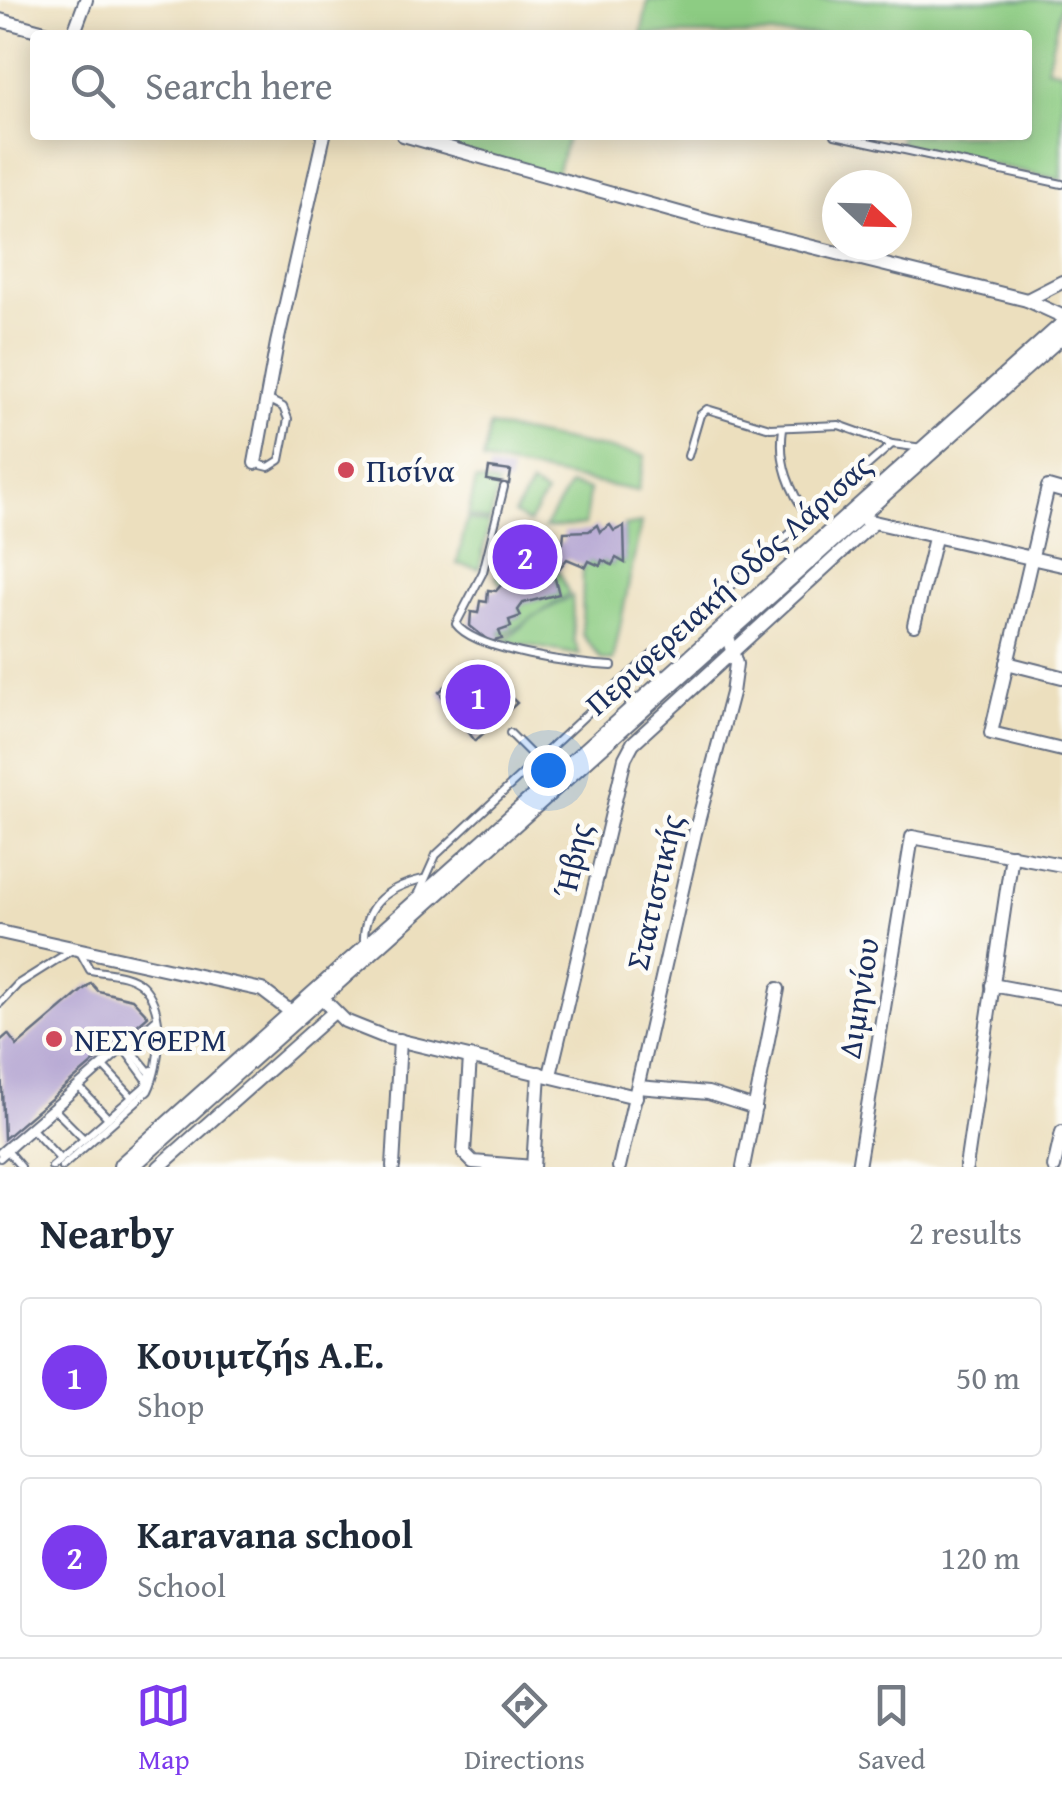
<!DOCTYPE html>
<meta charset="utf-8">
<style>
body{margin:0;font-family:"Gentium Book Plus",serif;background:#f2f2f3;color:#1f2937}
.compass{position:absolute;left:822px;top:170px;width:90px;height:90px;border-radius:50%;background:#fff;box-shadow:0 5px 25px #0003;rotate:112deg}
.you{position:absolute;left:548px;top:770px;width:35px;height:35px;margin:-25px;border:8px solid #fff;border-radius:50%;background:#1a73e8;box-shadow:0 0 0 15px #1a73e833}
.badge{display:grid;place-items:center;width:65px;height:65px;border-radius:50%;background:#7c3aed;color:#fff;font-size:32px;font-weight:700}
.pin{position:absolute;translate:-50% -50%;border:5px solid #fff;box-shadow:0 2px 10px #0006}
.list{margin:0;padding:0;list-style:none}
h2{display:flex;justify-content:space-between;align-items:center;height:130px;margin:0;padding:0 40px;font-size:42px}
h2 small{font-size:32px;font-weight:400;color:#747a83}
.list li{display:grid;grid-template-columns:65px 1fr auto;gap:30px;align-items:center;box-sizing:border-box;height:160px;margin:0 20px 20px;padding:0 20px;border:2px solid #e0e1e3;border-radius:10px}
.list b{display:block;font-size:38px;white-space:nowrap}
.list p{margin:0;font-size:32px;white-space:nowrap;color:#747a83}
.list em{font-size:32px;font-style:normal;color:#747a83}
.icon{flex:none;width:55px;height:55px;fill:none;stroke:currentColor;stroke-width:2;stroke-linecap:round;stroke-linejoin:round}
.map{position:relative;flex:none;width:1062px;height:1167px;overflow:hidden}
.search{position:absolute;background:#fff;box-shadow:0 5px 25px #0003;left:30px;right:30px;top:30px;height:110px;display:flex;align-items:center;gap:25px;box-sizing:border-box;padding:0 35px;border-radius:10px;color:#747a83;font-size:38px}
.sheet{height:490px;background:#fff}
nav{display:flex;justify-content:space-around;align-items:center;box-sizing:border-box;height:140px;border-top:2px solid #e0e1e3;background:#fff;font-size:28px;color:#747a83}
nav a{display:grid;justify-items:center;gap:5px}
nav .on{color:#7c3aed}
.map>svg:first-child{display:block}
.green{fill:#8dcc83;stroke:#547e70;stroke-width:2.5}
.building{fill:#b6a7d3}
.lines{fill:none;stroke-linecap:round;stroke-linejoin:round}
.lane-casing{stroke:#646d80;stroke-width:10}
.street-casing{stroke:#646d80;stroke-width:16}
.highway-casing{stroke:#646d80;stroke-width:26}
.lane{stroke:#fff;stroke-width:6}
.street{stroke:#fff;stroke-width:12}
.highway{stroke:#fff;stroke-width:22}
.poi-dot{fill:#d1495b;stroke:#fdfcf7;stroke-width:4}
.labels{text-anchor:middle;dominant-baseline:central;stroke-width:9;stroke-linejoin:round;paint-order:stroke}
.poi-label{font-size:32px;fill:#1b2f5e;stroke:#fdfcf7;text-anchor:start}
.street-label{font-size:32px;fill:#1b2f5e;stroke:#fdfcf7}
</style>
<div class="map">
<svg width="1062" height="1167" viewBox="0 0 1062 1167">
<rect width="100%" height="100%" fill="#fdfcf7"/>
<filter id="ink" filterUnits="userSpaceOnUse"><feTurbulence type="fractalNoise" baseFrequency=".01" numOctaves="2"/><feDisplacementMap in="SourceGraphic" scale="20" xChannelSelector="R" yChannelSelector="G"/><feConvolveMatrix kernelMatrix="1 2 1 2 8 2 1 2 1" color-interpolation-filters="sRGB"/></filter>
<filter id="wash" filterUnits="userSpaceOnUse"><feTurbulence type="fractalNoise" baseFrequency=".0048" numOctaves="4" result="noise"/><feDisplacementMap in="SourceGraphic" scale="40" xChannelSelector="R" yChannelSelector="G"/><feGaussianBlur stdDeviation="2.25" result="paint"/><feColorMatrix in="noise" values="0 0 0 0 0 0 0 0 0 0 0 0 0 0 0 0 0 1.4 0 .05"/><feComposite in="paint" operator="in"/></filter>
<g filter="url(#wash)">
<rect width="100%" height="100%" fill="#ecdfbe"/>
<!-- green -->
<g class="green">
<polygon points="648,0 1062,0 1047,68 1062,71 1062,180 899,144 901,135 1027,135 1027,35 641,35"/>
<polygon points="433,135 568,135 555,179 430,144"/>
<polygon points="490,426 645,456 638,491 483,461"/>
<polygon points="476,480 498,485 490,521 468,516"/>
<polygon points="531,485 546,494 529,523 514,514"/>
<polygon points="570,485 589,490 585,525 544,528"/>
<polygon points="467,519 489,524 479,569 457,564"/>
<polygon points="641,523 613,661 601,659 582,634 583,565 589,561 599,566 602,560 612,565 616,558 625,562 624,526"/>
<polygon points="520,543 527,544 527,554 501,585 496,577"/>
<polygon points="558,570 569,594 502,637 499,631 511,627 509,620 521,616 518,610 523,603 559,594 554,575"/>
<polygon points="572,596 574,640 580,655 504,641 533,617"/>
</g>
<g id="blocks">
<!-- building -->
<g class="building">
<polygon points="489,468 511,471 509,484 487,480"/>
<polygon points="597,525 600,532 610,525 614,531 624,526 625,563 616,558 612,565 602,560 600,566 589,561 586,567 567,559 554,575 559,594 523,603 518,610 521,616 509,620 511,627 499,631 502,639 490,642 470,626 471,612 478,613 480,601 487,602 488,590 496,591 527,554 527,540 563,543 564,532 589,531"/>
<polygon points="474,661 517,703 475,741 439,692"/>
<polygon points="91,983 98,991 132,999 148,1016 4,1139 0,1041 8,1034 17,1046"/>
</g>
</g>
</g>
<g filter="url(#ink)">
<use href="#blocks" fill-opacity="0" stroke="#646d80" stroke-width="2.5"/>
<g class="lines">
<defs>
<g id="lane">
<polyline points="835,135 1062,184"/>
<path d="M783 429C778 463 790 491 809 518"/>
<polyline points="688,456 700,415 707,409 770,428 839,425 892,444"/>
<polyline points="257,464 269,467 280,460 288,419 283,407 269,400"/>
<path d="M504 487 483 572 456 624C475 651 580 665 612 666"/>
<polyline points="510,733 553,776"/>
<polyline points="419,893 436,855 621,682 892,444 923,448"/>
<path d="M364 944C362 905 388 887 423 879"/>
<polyline points="0,1003 18,984 72,950"/>
<polyline points="127,1045 151,1074"/>
<polyline points="125,1050 147,1080"/>
<polyline points="103,1066 132,1097"/>
<polyline points="79,1087 108,1118"/>
<polyline points="54,1109 84,1139"/>
<polyline points="31,1128 60,1159"/>
<polyline points="0,1152 147,1026"/>
<polyline points="10,1154 21,1167"/>
<polyline points="0,1158 155,1020"/>
<polyline points="52,1167 145,1086 152,1070"/>
<path d="M62 1167 148 1091C161 1065 166 1008 142 985 129 973 107 973 90 970L80 952"/>
</g>
<g id="street">
<polyline points="0,20 56,35"/>
<polyline points="73,35 86,0"/>
<polyline points="403,135 708,221 1027,300 1062,316"/>
<polyline points="1027,300 1062,282"/>
<polyline points="255,463 277,343 324,135"/>
<polyline points="1062,491 1048,487 991,733 1062,750"/>
<polyline points="865,520 1062,565"/>
<polyline points="914,625 935,538"/>
<polyline points="1007,663 1062,677"/>
<polyline points="0,932 262,990 295,1015"/>
<polyline points="992,985 1062,998"/>
<polyline points="318,994 345,1021 385,1037 636,1097"/>
<polyline points="470,1057 464,1153 473,1162 533,1167 539,1073"/>
<polyline points="550,1075 625,758 633,743 873,523"/>
<polyline points="638,1087 708,1093 755,1108"/>
<polyline points="159,1167 334,1012"/>
<polyline points="393,1167 400,1040"/>
<polyline points="619,1167 695,833 732,693 736,664 726,630"/>
<polyline points="743,1167 778,989"/>
<polyline points="858,1167 912,837 1062,865"/>
<polyline points="966,1167 1012,855"/>
<polyline points="1054,1167 1062,1132"/>
</g>
<polyline id="highway" points="125,1167 1062,330"/>
</defs>
<!-- lane casing -->
<use href="#lane" class="lane-casing"/>
<!-- street casing -->
<use href="#street" class="street-casing"/>
<!-- highway casing -->
<use href="#highway" class="highway-casing"/>
<!-- lane -->
<use href="#lane" class="lane"/>
<!-- street -->
<use href="#street" class="street"/>
<!-- highway -->
<use href="#highway" class="highway"/>
</g>
</g>
<!-- markers -->
<g class="poi-dot">
<circle cx="346" cy="470" r="10"/>
<circle cx="54" cy="1039" r="10"/>
</g>
<g class="labels">
<!-- poi labels -->
<g class="poi-label">
<text x="366" y="470">Πισίνα</text>
<text x="74" y="1039">ΝΕΣΥΘΕΡΜ</text>
</g>
<!-- street labels -->
<g class="street-label">
<text transform="translate(728 584) rotate(-42)">Περιφερειακή Οδός Λάρισας</text>
<text transform="translate(572 860) rotate(-77)">Ήβης</text>
<text transform="translate(654 892) rotate(-77)">Στατιστικής</text>
<text transform="translate(858 998) rotate(-81)">Διμηνίου</text>
</g>
</g>
</svg>
<svg class="compass" viewBox="-18 -18 36 36"><path d="M0-13l5 13h-10z" fill="#e53935"/><path d="M0 13l5-13h-10z" fill="#747a83"/></svg>
<div class="you"></div>
<div class="pin badge" style="left:478px;top:697px">1</div>
<div class="pin badge" style="left:525px;top:557px">2</div>
<div class="search"><svg class="icon" aria-label="search" viewBox="0 0 24 24"><circle cx="10" cy="10" r="6"/><path d="M15 15l6 6"/></svg>Search here</div>
</div>
<section class="sheet">
<h2>Nearby<small>2 results</small></h2>
<ul class="list">
<li><span class="badge">1</span><div><b>Κουιμτζήs Α.Ε.</b><p>Shop</p></div><em>50 m</em></li>
<li><span class="badge">2</span><div><b>Karavana school</b><p>School</p></div><em>120 m</em></li>
</ul>
</section>
<nav>
<a class="on"><svg class="icon" aria-label="map" viewBox="0 0 24 24"><path d="M3 6l6-2 6 2 6-2v14l-6 2-6-2-6 2zM9 4v14M15 6v14"/></svg>Map</a>
<a><svg class="icon" aria-label="directions" viewBox="0 0 24 24"><path d="M12 3l9 9-9 9-9-9zM9 14v-3h6M13 9l2 2-2 2"/></svg>Directions</a>
<a><svg class="icon" aria-label="saved" viewBox="0 0 24 24"><path d="M7 4h10v16l-5-4-5 4z"/></svg>Saved</a>
</nav>
